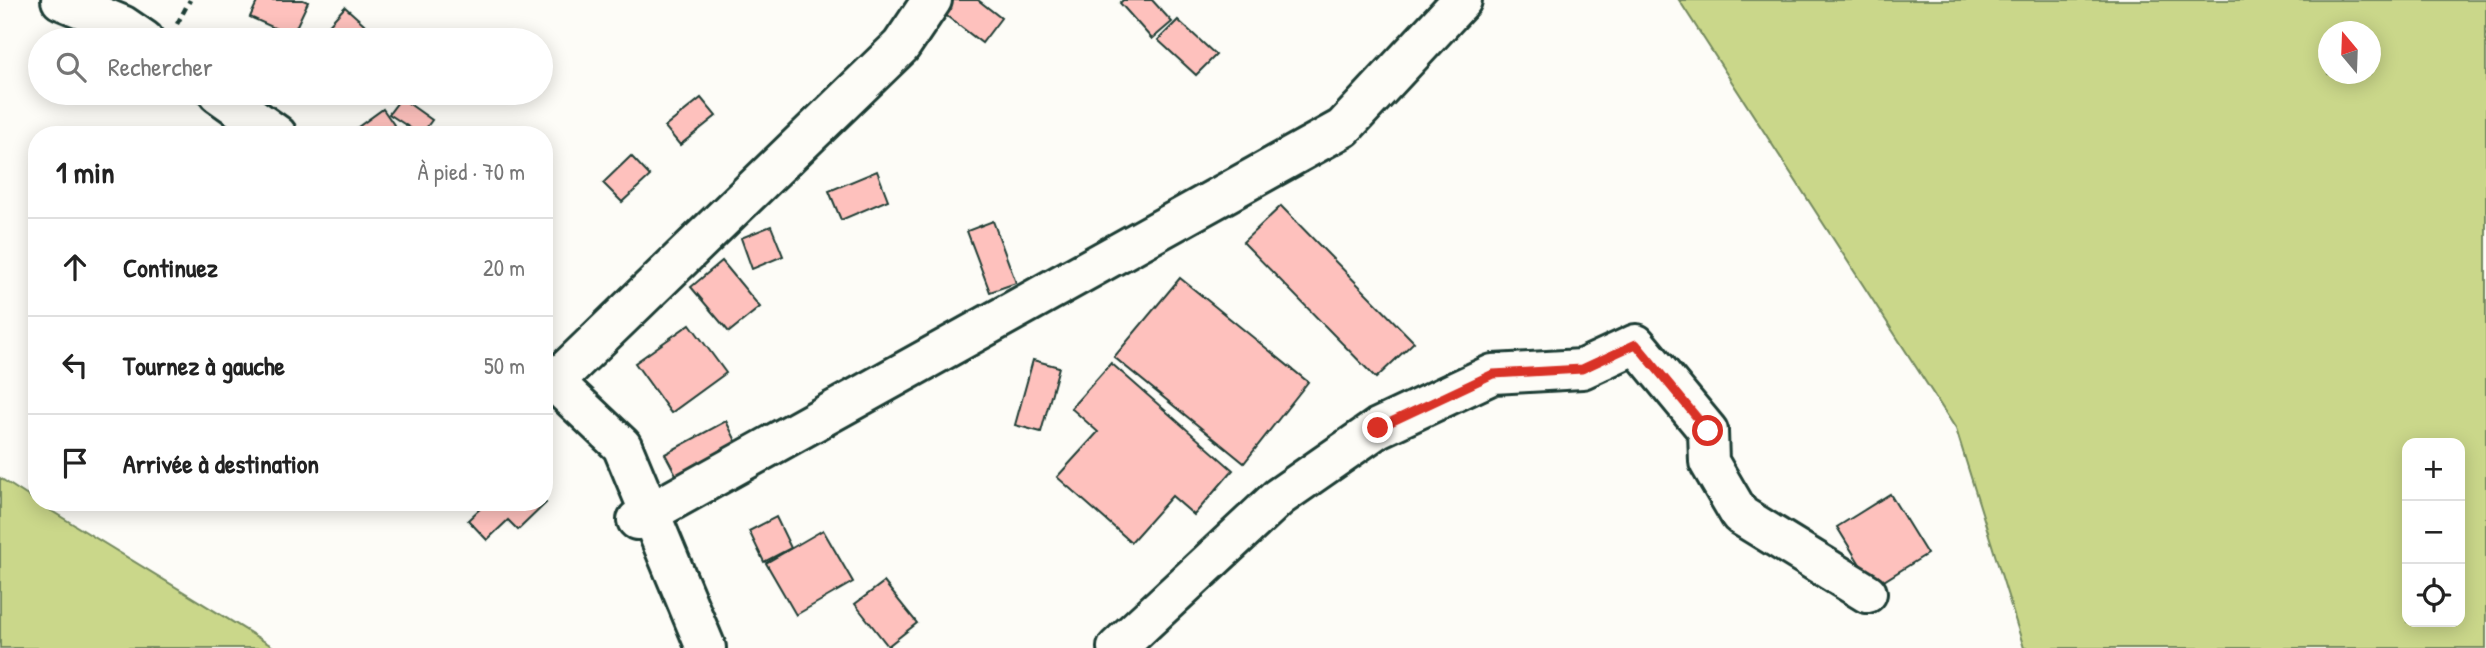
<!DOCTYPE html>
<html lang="fr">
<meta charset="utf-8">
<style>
body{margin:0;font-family:"Patrick Hand",sans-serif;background:#f2f2f2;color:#222}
.controls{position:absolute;right:21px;bottom:21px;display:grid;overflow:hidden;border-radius:14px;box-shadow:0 4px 18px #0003}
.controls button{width:63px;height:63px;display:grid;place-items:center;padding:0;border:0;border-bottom:2px solid #e0e0e0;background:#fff;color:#222;font:35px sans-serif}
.compass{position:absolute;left:2318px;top:21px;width:63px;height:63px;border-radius:50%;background:#fff;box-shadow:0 4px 18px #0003;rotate:341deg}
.stop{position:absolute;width:21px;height:21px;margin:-16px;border:5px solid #d93025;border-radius:50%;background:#fff}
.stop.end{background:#d93025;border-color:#fff;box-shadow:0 2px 7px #0008}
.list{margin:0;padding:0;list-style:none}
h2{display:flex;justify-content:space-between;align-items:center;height:91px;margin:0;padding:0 28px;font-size:30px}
h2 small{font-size:23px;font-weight:400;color:#767676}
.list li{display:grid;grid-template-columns:46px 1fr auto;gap:21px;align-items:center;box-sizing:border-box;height:98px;padding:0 28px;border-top:2px solid #e0e0e0}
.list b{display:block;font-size:26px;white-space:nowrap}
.list em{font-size:23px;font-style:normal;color:#767676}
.icon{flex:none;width:38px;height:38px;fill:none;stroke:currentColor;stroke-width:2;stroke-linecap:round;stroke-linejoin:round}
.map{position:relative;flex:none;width:2486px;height:648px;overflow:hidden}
.search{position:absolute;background:#fff;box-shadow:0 4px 18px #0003;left:28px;top:28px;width:525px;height:77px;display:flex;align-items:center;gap:18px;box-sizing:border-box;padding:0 24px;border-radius:38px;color:#767676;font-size:26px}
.panel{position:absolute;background:#fff;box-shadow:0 4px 18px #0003;left:28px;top:126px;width:525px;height:385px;border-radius:28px}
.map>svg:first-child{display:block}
.green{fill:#cad78a;stroke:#748a5f;stroke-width:2;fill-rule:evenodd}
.building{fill:#fec1bd;stroke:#1f3d34;stroke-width:2}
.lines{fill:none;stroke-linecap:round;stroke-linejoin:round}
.minor-casing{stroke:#1f3d34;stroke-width:44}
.path{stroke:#1f3d34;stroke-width:4.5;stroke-dasharray:7 5;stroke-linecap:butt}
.minor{stroke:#fdfcf7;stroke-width:38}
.route{stroke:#d93025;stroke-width:9}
</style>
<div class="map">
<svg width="2486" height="648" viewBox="0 0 2486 648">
<rect width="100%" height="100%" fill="#fdfcf7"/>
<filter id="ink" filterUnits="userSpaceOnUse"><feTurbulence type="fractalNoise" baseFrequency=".0143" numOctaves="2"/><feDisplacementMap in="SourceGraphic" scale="14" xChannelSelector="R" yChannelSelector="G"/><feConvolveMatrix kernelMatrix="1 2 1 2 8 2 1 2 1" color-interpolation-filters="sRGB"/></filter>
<g filter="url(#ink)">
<!-- green -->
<g class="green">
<path d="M1679 0H2486V648H2024L1956 429ZM2328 32H2370V74H2328ZM2407 443H2460V622H2407Z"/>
<polygon points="0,478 37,502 275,648 0,648"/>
</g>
<!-- building -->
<g class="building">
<polygon points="258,0 303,0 308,2 292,36 250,17"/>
<polygon points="947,0 978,0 1001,18 982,43 939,10"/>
<polygon points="1123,0 1152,0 1172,22 1152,39 1120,3"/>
<polygon points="345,7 382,40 315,40"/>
<polygon points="1178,20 1216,55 1196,75 1158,40"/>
<polygon points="401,98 432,120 421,135 389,114"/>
<polygon points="701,98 716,116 680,145 665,127"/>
<polygon points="383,109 401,135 347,135"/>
<polygon points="631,156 650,176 622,202 603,183"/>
<polygon points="877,171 888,200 841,220 829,191"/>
<polygon points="1281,206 1414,342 1376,378 1243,242"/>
<polygon points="993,221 1016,283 990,292 967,231"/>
<polygon points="771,226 783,256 752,269 741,238"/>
<polygon points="722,261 760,307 729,332 691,287"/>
<polygon points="1180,278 1308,382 1244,463 1114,357"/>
<polygon points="690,324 726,373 671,413 635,363"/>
<polygon points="1033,360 1059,367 1041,432 1015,425"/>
<polygon points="1111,363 1233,470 1194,515 1172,496 1131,542 1057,477 1098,432 1071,408"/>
<polygon points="726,421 740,449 680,482 665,454"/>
<polygon points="1890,494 1927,554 1874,587 1837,527"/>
<polygon points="544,501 546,503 518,530 508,520 487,540 468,520 487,502"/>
<polygon points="776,517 791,548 764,562 749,531"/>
<polygon points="823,530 853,582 796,615 766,563"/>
<polygon points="884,582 917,623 888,646 855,604"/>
</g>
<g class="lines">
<defs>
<g id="minor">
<polyline points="61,0 122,25 144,40"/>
<polyline points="218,93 277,135"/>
<polyline points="544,372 622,446 706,648"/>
<polyline points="554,382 901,46 932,0"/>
<polyline points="637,520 1343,128 1462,0"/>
<polyline points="1117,648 1279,497 1378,428 1493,374 1582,369 1636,344 1708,431 1709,462 1740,515 1867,593"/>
</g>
</defs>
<!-- minor casing -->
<use href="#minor" class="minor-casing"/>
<!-- path -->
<polyline class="path" points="177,24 190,0"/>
<!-- minor -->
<use href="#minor" class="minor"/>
</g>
</g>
<g class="lines" filter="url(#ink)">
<!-- route -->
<polyline class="route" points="1378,428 1493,374 1582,369 1636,344 1708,431"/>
</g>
</svg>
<div class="controls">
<button>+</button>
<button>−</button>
<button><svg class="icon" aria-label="locate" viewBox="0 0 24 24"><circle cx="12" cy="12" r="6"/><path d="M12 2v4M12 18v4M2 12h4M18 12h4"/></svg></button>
</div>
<svg class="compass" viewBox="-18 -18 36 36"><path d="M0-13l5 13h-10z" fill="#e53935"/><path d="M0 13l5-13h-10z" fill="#767676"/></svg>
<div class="stop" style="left:1708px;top:431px"></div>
<div class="stop end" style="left:1378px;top:428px"></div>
<div class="search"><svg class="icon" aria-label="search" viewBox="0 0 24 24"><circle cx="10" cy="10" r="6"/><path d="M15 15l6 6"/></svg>Rechercher</div>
<section class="panel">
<h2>1 min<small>À pied · 70 m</small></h2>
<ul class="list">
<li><svg class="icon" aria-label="ahead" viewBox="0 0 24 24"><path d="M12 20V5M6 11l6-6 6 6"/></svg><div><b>Continuez</b></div><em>20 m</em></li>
<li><svg class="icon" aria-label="left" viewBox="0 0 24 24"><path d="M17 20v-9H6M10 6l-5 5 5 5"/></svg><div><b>Tournez à gauche</b></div><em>50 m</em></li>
<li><svg class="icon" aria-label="arrive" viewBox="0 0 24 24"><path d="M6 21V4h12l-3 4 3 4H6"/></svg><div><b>Arrivée à destination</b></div></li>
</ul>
</section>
</div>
